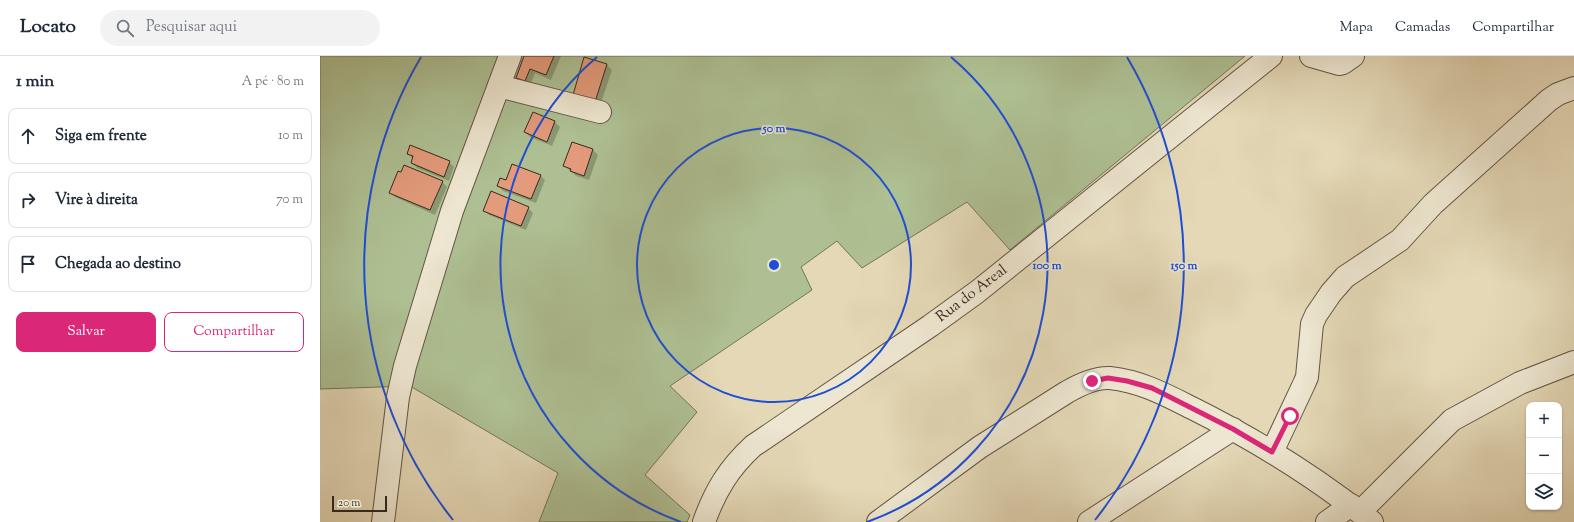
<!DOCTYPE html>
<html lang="pt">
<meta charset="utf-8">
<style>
body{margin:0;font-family:"Sorts Mill Goudy",serif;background:#f2f2f3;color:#1f2937}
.controls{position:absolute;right:12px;bottom:12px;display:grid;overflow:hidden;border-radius:8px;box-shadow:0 1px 3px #0004}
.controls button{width:36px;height:36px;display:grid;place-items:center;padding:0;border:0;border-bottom:1px solid #e0e1e3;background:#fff;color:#1f2937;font:20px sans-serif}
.scale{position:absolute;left:12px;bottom:10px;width:55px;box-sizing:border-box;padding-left:4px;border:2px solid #3a291f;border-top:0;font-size:11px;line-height:14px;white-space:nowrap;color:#3a291f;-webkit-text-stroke:3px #ede6d0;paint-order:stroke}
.stop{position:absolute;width:12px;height:12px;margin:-9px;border:3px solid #db2777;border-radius:50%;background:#fff}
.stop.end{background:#db2777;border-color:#fff;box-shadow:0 1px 4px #0008}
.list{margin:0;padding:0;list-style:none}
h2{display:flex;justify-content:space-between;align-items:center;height:52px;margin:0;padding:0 16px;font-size:17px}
h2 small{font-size:13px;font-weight:400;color:#747a83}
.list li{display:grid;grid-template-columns:26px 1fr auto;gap:12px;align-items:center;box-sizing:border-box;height:56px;margin:0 8px 8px;padding:0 8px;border:1px solid #e0e1e3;border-radius:8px}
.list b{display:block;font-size:15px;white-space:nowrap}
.list em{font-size:13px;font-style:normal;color:#747a83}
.actions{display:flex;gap:8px;padding:12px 16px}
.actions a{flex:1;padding:9px 0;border:1px solid #db2777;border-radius:8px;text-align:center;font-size:14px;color:#db2777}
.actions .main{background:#db2777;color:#fff}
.icon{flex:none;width:22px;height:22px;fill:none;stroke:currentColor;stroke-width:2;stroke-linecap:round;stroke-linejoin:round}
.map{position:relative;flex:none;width:1254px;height:466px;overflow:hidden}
header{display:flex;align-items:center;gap:24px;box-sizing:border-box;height:56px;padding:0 20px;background:#fff;border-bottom:1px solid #e0e1e3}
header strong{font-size:19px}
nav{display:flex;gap:22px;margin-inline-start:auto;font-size:14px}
.search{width:280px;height:36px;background:#f2f2f3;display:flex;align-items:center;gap:10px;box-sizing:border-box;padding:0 14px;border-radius:22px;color:#747a83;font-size:15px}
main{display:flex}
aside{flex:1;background:#fff}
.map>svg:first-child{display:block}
.green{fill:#aec093;stroke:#747459}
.shadow{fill:#0003}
.building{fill:#e39b7b;stroke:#3a291f}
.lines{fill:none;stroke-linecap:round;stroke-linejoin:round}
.minor-casing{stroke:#645545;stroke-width:24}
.minor{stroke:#ede6d0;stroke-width:22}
.route{stroke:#db2777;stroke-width:5}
.ring{fill:none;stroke:#1d4ed8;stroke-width:2}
.labels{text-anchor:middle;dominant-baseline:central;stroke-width:3;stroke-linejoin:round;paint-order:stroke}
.street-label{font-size:15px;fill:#3a291f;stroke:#ede6d0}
.centre{fill:#1d4ed8;stroke:#ede6d0;stroke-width:2}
.ring-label{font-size:12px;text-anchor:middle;font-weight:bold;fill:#1d4ed8;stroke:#ede6d0;stroke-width:3;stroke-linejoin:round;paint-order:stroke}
</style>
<header>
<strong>Locato</strong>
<div class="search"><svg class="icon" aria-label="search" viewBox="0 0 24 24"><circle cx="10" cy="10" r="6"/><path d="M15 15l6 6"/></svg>Pesquisar aqui</div>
<nav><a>Mapa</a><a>Camadas</a><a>Compartilhar</a></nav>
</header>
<main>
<aside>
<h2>1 min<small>A pé · 80 m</small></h2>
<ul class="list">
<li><svg class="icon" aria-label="ahead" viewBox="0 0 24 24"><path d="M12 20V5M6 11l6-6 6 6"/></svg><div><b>Siga em frente</b></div><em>10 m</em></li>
<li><svg class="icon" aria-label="right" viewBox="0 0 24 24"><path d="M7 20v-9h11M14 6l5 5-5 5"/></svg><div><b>Vire à direita</b></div><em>70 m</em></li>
<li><svg class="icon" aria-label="arrive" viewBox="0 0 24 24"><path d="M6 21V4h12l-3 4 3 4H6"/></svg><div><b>Chegada ao destino</b></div></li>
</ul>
<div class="actions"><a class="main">Salvar</a><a>Compartilhar</a></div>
</aside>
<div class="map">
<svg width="1254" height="466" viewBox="0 0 1254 466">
<rect width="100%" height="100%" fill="#e4d8b6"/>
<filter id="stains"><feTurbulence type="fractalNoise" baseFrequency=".005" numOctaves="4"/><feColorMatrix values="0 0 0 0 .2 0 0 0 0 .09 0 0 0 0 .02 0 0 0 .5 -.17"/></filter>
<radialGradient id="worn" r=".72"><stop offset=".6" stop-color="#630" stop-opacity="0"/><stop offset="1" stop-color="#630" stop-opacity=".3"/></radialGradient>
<!-- green -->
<polygon class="green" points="0,0 925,0 690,194 647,146 542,212 517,185 481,211 492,234 350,330 377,356 325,419 370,459 367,466 219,466 238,417 90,330 0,333"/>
<!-- shadow -->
<g class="shadow">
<polygon points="205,0 241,0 231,24 215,17 210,29 202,26 197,21"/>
<polygon points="265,2 287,9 292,14 280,50 259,43"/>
<polygon points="213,57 235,66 240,71 232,90 210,81 205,76"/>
<polygon points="273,94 278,99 269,124 256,120 245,110"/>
<polygon points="88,97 129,106 134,111 129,125 97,112 92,107 93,103"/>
<polygon points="220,119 225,124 216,147 183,135 178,130 187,125"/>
<polygon points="122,126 127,131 115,159 75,141 70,136"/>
<polygon points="208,152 213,157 206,174 169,159 164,154"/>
</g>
<!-- building -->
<g class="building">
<polygon points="204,0 234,0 226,19 210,13 205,25 196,22"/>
<polygon points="264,1 287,8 275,46 253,39"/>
<polygon points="213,56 235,65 227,86 204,76"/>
<polygon points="252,86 273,93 264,120 250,115 251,113 243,110"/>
<polygon points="90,89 130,105 124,121 91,107 93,100 87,98"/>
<polygon points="192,108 221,119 211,143 177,130 180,122 186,124"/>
<polygon points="84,109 123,125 110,154 69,137 78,115 81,116"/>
<polygon points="171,135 209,151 201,170 163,155"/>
</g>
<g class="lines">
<defs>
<g id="minor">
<polyline points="991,0 1019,8 1023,7 1033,0"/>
<polyline points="179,30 280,56"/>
<polyline points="952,396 984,328 987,321 992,268 996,259 1011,237 1025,221 1080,184 1113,148 1229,44 1238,38 1254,32"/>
<polyline points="1040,456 1132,364 1200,327 1254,306"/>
<polyline points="63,466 78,341 85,310 132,155 190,0"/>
<path d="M384 466C395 435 409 412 433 390L610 270 657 236 951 0"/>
<path d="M558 466 660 391 747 336C759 329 775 321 790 322 820 325 846 339 872 352 936 384 997 422 1052 466"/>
<polyline points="769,466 913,373"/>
<polyline points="1007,466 1031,449"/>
</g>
</defs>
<!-- minor casing -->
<use href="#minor" class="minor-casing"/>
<!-- minor -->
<use href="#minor" class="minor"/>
</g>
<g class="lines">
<!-- route -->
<polyline class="route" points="772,325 788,322 807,325 832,332 913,373 952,396 970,360"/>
</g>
<!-- distance rings -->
<g class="ring">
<circle cx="454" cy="209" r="137"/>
<path d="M361 466A273 273 0 0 1 277 1M631 1A273 273 0 0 1 547 466"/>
<path d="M133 464A410 410 0 0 1 101 1M807 1A410 410 0 0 1 775 464"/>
</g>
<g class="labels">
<!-- street labels -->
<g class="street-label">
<text transform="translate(652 238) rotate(-37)">Rua do Areal</text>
</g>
</g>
<circle cx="454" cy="209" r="6" class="centre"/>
<g class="ring-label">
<text x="454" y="76">50 m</text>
<text x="727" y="213">100 m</text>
<text x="864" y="213">150 m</text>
</g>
<rect width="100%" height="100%" filter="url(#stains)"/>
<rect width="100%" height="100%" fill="url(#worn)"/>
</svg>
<div class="controls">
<button>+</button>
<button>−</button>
<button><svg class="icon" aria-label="layers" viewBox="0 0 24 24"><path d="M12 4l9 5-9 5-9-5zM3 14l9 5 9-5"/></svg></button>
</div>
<div class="scale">20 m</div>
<div class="stop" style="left:970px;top:360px"></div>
<div class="stop end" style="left:772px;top:325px"></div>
</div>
</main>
